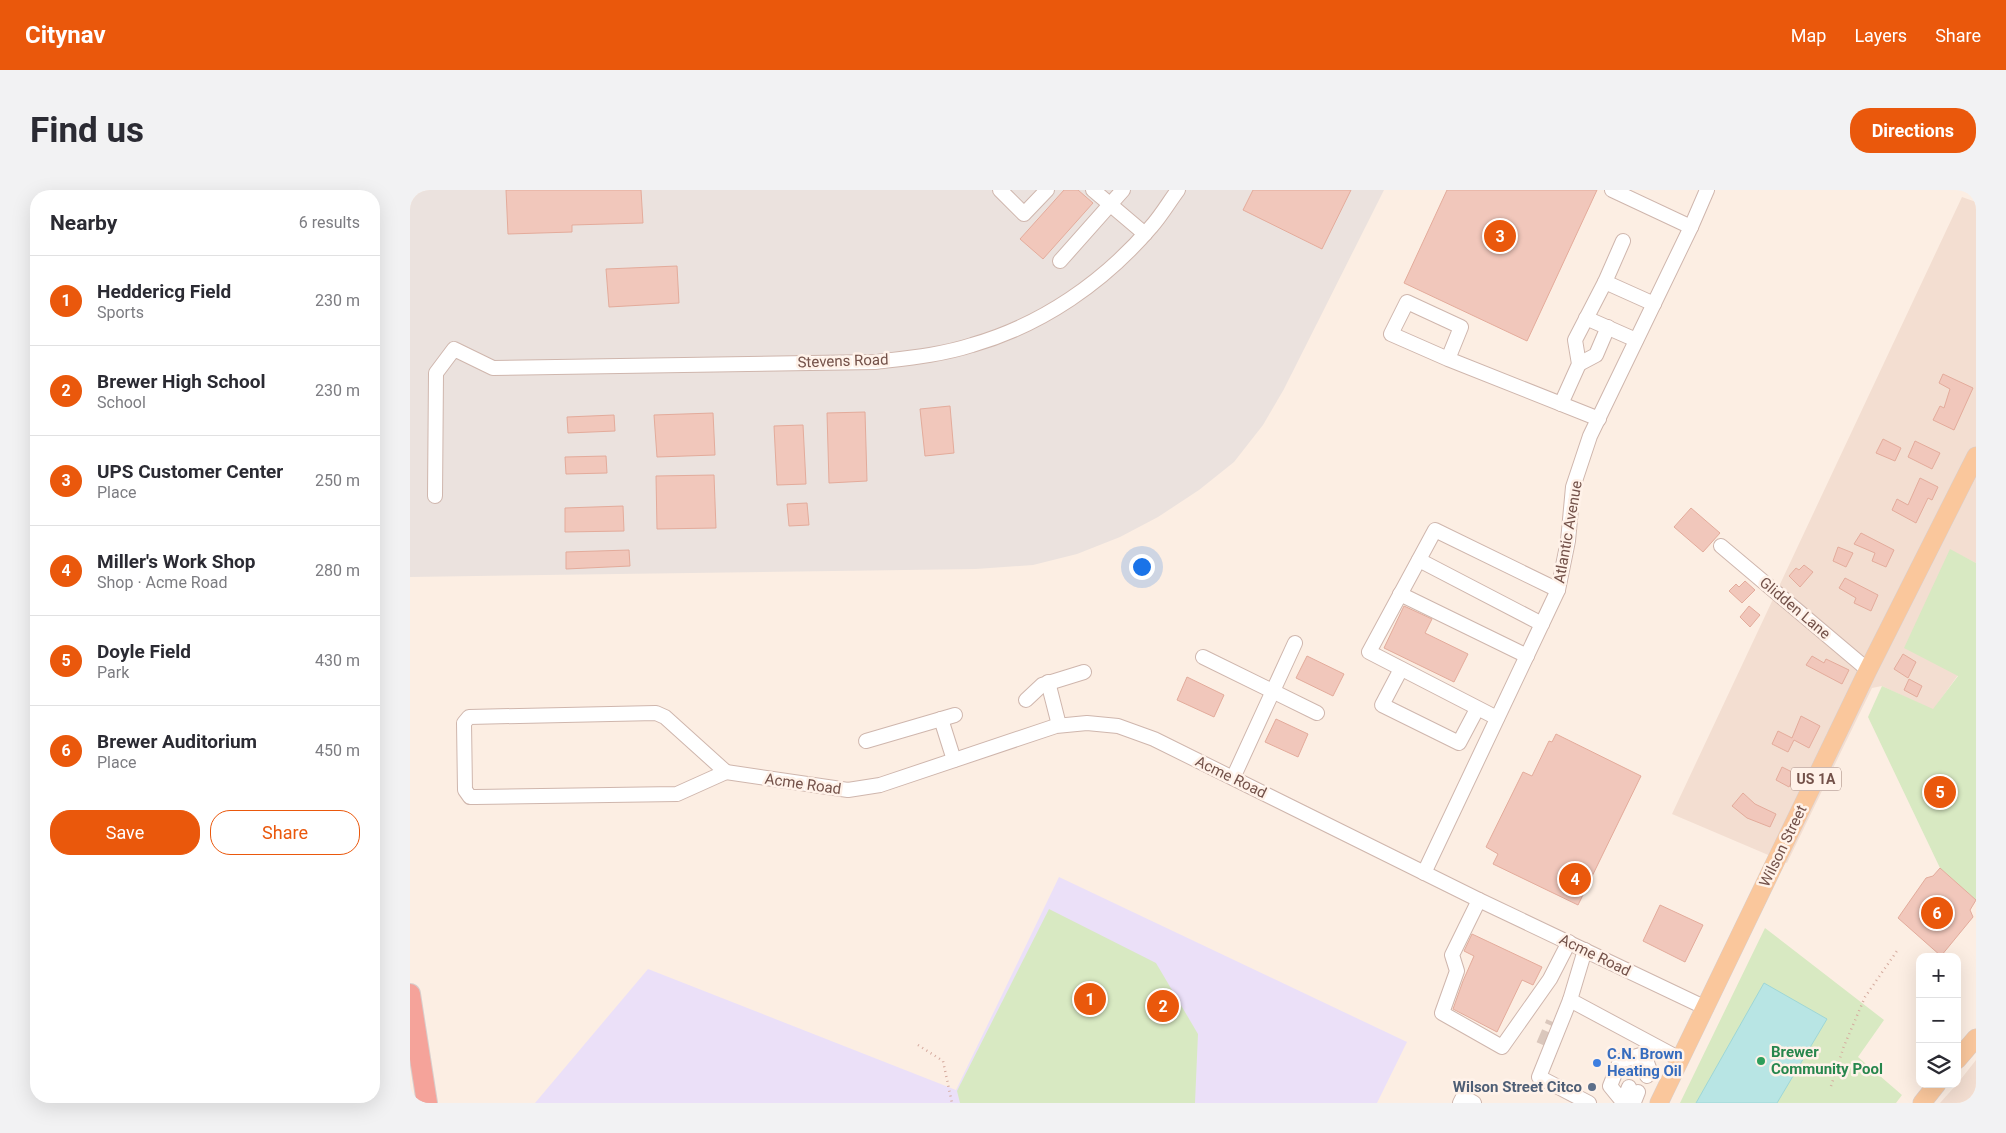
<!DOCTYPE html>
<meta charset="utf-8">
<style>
body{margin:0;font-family:Roboto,sans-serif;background:#f2f2f3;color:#2b2b33}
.controls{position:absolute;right:15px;bottom:15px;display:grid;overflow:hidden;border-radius:10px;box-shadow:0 5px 20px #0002}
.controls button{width:45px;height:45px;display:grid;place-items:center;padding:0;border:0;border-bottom:1px solid #e1e1e2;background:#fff;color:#2b2b33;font:25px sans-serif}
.you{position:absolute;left:731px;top:376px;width:18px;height:18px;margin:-12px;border:4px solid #fff;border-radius:50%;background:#1a73e8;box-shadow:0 0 0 8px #1a73e833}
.badge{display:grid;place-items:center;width:32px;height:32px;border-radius:50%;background:#ea580c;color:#fff;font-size:16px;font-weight:700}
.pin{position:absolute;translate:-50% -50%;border:2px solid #fff;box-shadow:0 1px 5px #0006}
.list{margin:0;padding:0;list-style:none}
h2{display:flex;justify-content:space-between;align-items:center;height:65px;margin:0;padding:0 20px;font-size:21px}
h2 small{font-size:16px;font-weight:400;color:#7c7c81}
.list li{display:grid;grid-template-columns:32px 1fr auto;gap:15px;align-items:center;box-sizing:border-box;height:90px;padding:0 20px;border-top:1px solid #e1e1e2}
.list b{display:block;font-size:19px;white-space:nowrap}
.list p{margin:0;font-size:16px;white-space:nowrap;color:#7c7c81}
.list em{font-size:16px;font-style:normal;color:#7c7c81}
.actions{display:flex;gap:10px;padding:15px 20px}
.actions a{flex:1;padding:11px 0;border:1px solid #ea580c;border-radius:20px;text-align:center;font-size:18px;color:#ea580c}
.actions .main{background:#ea580c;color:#fff}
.icon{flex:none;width:28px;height:28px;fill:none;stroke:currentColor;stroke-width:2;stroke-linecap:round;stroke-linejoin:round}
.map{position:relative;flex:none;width:1566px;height:913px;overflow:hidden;border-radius:20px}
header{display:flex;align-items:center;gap:30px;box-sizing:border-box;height:70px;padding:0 25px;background:#ea580c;color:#fff}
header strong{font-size:24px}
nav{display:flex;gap:28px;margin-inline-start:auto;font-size:18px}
.intro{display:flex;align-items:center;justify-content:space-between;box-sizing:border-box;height:120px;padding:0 30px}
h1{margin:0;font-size:35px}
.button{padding:12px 22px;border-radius:20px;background:#ea580c;color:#fff;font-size:18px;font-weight:700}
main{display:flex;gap:30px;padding:0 30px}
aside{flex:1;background:#fff;border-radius:20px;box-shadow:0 5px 20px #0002}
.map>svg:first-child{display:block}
.residential{fill:#f3ded1}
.industrial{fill:#ebe2de}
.education{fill:#ebe0f8}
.green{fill:#d8e9c2}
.water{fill:#b8e5e4;stroke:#9ed6d6}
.building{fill:#f1c7bb;stroke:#e3ab9b}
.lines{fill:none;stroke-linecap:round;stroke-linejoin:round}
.minor-tunnel{stroke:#dac7bc;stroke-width:14;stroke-dasharray:14 7;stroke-linecap:butt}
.minor-casing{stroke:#cfb6ad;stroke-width:16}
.major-casing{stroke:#d8cecc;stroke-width:19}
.highway-casing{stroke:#d8cecc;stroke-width:22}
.path{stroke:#d5aa9e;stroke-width:2.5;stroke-dasharray:1 4;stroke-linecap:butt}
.minor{stroke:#fff;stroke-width:14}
.major{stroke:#fac79c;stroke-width:18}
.highway{stroke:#f5a39a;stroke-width:20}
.leisure-dot{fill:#2e9e5b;stroke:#fff2e9;stroke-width:2}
.shop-dot{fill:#3f7fe0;stroke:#fff2e9;stroke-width:2}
.service-dot{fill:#5c6f8a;stroke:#fff2e9;stroke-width:2}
.labels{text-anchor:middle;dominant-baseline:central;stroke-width:5;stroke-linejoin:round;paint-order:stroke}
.shield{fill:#fff2e9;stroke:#9d8179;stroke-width:1}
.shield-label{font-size:14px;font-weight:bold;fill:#735149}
.street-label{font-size:15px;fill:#735149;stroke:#fff2e9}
.leisure-label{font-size:15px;font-weight:bold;fill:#27864d;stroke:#fff2e9;text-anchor:start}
.shop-label{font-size:15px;font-weight:bold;fill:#366cbe;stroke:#fff2e9;text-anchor:start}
.service-label{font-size:15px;font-weight:bold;fill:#4e5e75;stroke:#fff2e9;text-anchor:end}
</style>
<header>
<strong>Citynav</strong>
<nav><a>Map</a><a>Layers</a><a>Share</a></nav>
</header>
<div class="intro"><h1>Find us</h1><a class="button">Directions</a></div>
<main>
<aside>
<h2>Nearby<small>6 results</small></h2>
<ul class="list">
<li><span class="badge">1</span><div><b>Heddericg Field</b><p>Sports</p></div><em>230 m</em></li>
<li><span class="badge">2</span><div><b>Brewer High School</b><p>School</p></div><em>230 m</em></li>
<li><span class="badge">3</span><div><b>UPS Customer Center</b><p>Place</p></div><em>250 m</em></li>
<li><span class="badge">4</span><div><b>Miller's Work Shop</b><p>Shop · Acme Road</p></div><em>280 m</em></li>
<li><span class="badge">5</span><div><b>Doyle Field</b><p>Park</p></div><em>430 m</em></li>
<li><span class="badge">6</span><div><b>Brewer Auditorium</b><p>Place</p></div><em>450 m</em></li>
</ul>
<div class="actions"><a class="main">Save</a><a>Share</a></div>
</aside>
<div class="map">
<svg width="1566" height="913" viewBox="0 0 1566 913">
<rect width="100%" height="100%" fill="#fceee3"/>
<!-- residential -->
<g class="residential">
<polygon points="1552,7 1566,12 1566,373 1540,360 1548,485 1523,520 1472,496 1462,498 1377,673 1262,624"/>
<polygon points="1566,870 1566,913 1530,913 1547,894"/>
</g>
<!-- industrial -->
<polygon class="industrial" points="0,0 974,0 874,199 853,235 824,272 789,300 748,327 710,347 667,364 623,375 566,379 0,387"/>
<!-- education -->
<polygon class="education" points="649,687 997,852 967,913 125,913 238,779 546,900"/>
<!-- green -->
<g class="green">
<polygon points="1540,359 1566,373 1566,710 1530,678 1458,527 1472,496 1523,519 1548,486 1494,458"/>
<polygon points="639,719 746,773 788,844 785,913 550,913 547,901"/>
<polygon points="1355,738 1474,830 1448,867 1492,905 1486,913 1270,913"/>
</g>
<!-- water -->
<polygon class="water" points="1354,793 1417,829 1367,913 1286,913"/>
<!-- building -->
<g class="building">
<polygon points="96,0 231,0 233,33 162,35 162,42 98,44"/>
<polygon points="654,0 668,0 683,13 633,69 610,49"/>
<polygon points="843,0 941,0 912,59 833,20"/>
<polygon points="1037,0 1187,0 1117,151 994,93"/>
<polygon points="267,76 269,113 199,117 196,79"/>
<polygon points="1533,184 1563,198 1544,240 1523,230 1530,216 1534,218 1540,199 1529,193"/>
<polygon points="540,216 544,263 515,266 510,219"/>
<polygon points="455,222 457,291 419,293 417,223"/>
<polygon points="303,223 305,265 247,267 244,225"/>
<polygon points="204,225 205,241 158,243 157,227"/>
<polygon points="393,235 396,294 367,295 364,236"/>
<polygon points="1473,249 1491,258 1485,271 1466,263"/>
<polygon points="1505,251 1530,263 1522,279 1498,267"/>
<polygon points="196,266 197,283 156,284 155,267"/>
<polygon points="304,285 306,338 247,339 246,286"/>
<polygon points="1510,288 1528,297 1522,310 1518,308 1506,333 1482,320 1487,309 1498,315"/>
<polygon points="397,313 399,335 379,336 377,314"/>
<polygon points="213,316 214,341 155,342 155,318"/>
<polygon points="1281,318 1310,343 1293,362 1264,337"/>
<polygon points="1451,343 1484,360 1476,377 1462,371 1465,363 1444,354"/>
<polygon points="1428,357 1443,363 1436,377 1423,371"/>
<polygon points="219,360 220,376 156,379 156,362"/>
<polygon points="1394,375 1403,382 1390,397 1379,386 1386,378 1389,380"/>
<polygon points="1435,388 1468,405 1461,421 1444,413 1446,408 1429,398"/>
<polygon points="1335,391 1345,400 1332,413 1319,401 1326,394 1329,397"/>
<polygon points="994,416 1022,429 1015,443 1058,464 1044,492 974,458"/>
<polygon points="1339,416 1350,425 1340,437 1330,427"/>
<polygon points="1493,464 1506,472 1498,488 1484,479"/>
<polygon points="897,466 934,484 923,506 886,488"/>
<polygon points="1402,466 1414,473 1416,469 1439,480 1432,494 1396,475"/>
<polygon points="777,487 814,505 804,527 767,510"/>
<polygon points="1499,489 1512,496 1507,507 1494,500"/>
<polygon points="1391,526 1410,536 1399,558 1384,550 1378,562 1362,554 1368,541 1382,548"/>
<polygon points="866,529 898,544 888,567 855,552"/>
<polygon points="1146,544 1231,586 1168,715 1083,674 1088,664 1076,657 1113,582 1122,586 1139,551 1142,552"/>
<polygon points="1372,577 1386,584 1379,597 1366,590"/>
<polygon points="1333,603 1345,614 1366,624 1360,637 1337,628 1322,616"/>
<polygon points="1530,678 1566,710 1560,720 1563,727 1531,766 1488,728 1516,688 1523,686"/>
<polygon points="1250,715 1293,735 1275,772 1233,751"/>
<polygon points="1062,744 1132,777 1123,795 1112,790 1087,842 1043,819 1053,791 1064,766 1054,761"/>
</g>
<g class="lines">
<!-- minor-tunnel -->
<polyline class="minor-tunnel" points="1133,855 1143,832"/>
<defs>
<g id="minor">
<polyline points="590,0 614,24 637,0"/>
<polyline points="683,0 735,44"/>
<polyline points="1202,0 1281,37"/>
<polyline points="1213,51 1195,92 1244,114"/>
<polyline points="650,71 713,0"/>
<polyline points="1176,128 1226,150"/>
<polyline points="1038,169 981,144 997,112 1051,137 1038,169 1189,229"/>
<polyline points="1169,174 1186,165 1198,137"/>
<polyline points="1151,214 1169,174 1165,150 1195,92"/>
<path d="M25 306 26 183 44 159 83 178 465 172C498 168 531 165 562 155 632 135 694 92 741 37 751 26 759 12 768 0"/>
<polyline points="1311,356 1458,480"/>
<polyline points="1009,370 1132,434"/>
<polyline points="990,404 1117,466"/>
<polyline points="793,467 907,523"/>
<polyline points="991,479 972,515 1049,553 1067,519"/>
<polyline points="638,492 649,535"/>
<polyline points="616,510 632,495 674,482"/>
<polygon points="246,523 255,527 316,582 267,604 65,607 60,607 55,600 54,533 59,527"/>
<polyline points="1087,528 959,462 1025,340 1148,400"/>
<polyline points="531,529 544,570"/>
<polyline points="456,551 545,525"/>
<polyline points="316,582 438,600 470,595 646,536 677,533 708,536 744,549 1069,710 1296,818"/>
<polyline points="823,588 885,453"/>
<polyline points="1014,683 1148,400 1158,351 1163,297 1180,246 1281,37 1297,0"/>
<polyline points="1069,710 1042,765 1047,781 1032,823 1092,857 1140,789 1159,752"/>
<polyline points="1175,760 1160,810 1270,869"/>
<polyline points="1160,810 1129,887 1179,913"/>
<polyline points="1227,880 1236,860"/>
<polyline points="1219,897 1213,912 1200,896 1210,871 1234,864 1239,878 1237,886"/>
<polyline points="1050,913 1053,907 1064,913"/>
<polyline points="1212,913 1224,912 1228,902"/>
</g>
<g id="major">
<polyline points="1547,870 1566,848"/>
<polyline points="1249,913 1458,480 1566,266"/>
<polyline points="1512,913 1527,894"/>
</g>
<polyline id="highway" points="0,804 17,913"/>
</defs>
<!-- minor casing -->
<use href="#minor" class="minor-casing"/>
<!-- major casing -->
<use href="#major" class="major-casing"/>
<!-- highway casing -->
<use href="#highway" class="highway-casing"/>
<!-- path -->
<g class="path">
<polyline points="508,855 533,871 542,913"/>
<polyline points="1421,896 1434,856 1455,807 1489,758"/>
</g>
<!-- minor -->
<use href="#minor" class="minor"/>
<!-- major -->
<use href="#major" class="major"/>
<!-- highway -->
<use href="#highway" class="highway"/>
</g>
<!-- markers -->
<circle class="leisure-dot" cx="1351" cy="871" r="5"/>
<circle class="shop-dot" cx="1187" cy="873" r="5"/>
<circle class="service-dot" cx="1182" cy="897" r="5"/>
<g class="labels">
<!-- shield labels -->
<rect class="shield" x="1381" y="577.5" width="50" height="23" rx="4"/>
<g class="shield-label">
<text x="1406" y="589">US 1A</text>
</g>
<!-- street labels -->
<g class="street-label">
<text transform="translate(433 171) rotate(-2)">Stevens Road</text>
<text transform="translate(1158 342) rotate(-80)">Atlantic Avenue</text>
<text transform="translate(1385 418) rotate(40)">Glidden Lane</text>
<text transform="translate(821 587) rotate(26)">Acme Road</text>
<text transform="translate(393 594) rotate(8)">Acme Road</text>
<text transform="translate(1373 656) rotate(-64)">Wilson Street</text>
<text transform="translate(1185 765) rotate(26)">Acme Road</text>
</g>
<!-- leisure labels -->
<g class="leisure-label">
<text x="1361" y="862">Brewer<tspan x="1361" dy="17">Community Pool</tspan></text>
</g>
<!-- shop labels -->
<g class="shop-label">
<text x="1197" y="864">C.N. Brown<tspan x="1197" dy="17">Heating Oil</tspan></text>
</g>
<!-- service labels -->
<g class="service-label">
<text x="1172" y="897">Wilson Street Citco</text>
</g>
</g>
</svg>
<div class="controls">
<button>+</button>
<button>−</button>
<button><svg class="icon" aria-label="layers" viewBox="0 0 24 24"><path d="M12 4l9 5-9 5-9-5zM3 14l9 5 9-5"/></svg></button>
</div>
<div class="you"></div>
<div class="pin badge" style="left:680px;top:809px">1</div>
<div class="pin badge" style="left:753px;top:816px">2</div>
<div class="pin badge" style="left:1090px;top:46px">3</div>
<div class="pin badge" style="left:1165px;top:689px">4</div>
<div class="pin badge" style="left:1530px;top:602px">5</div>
<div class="pin badge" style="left:1527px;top:723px">6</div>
</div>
</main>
